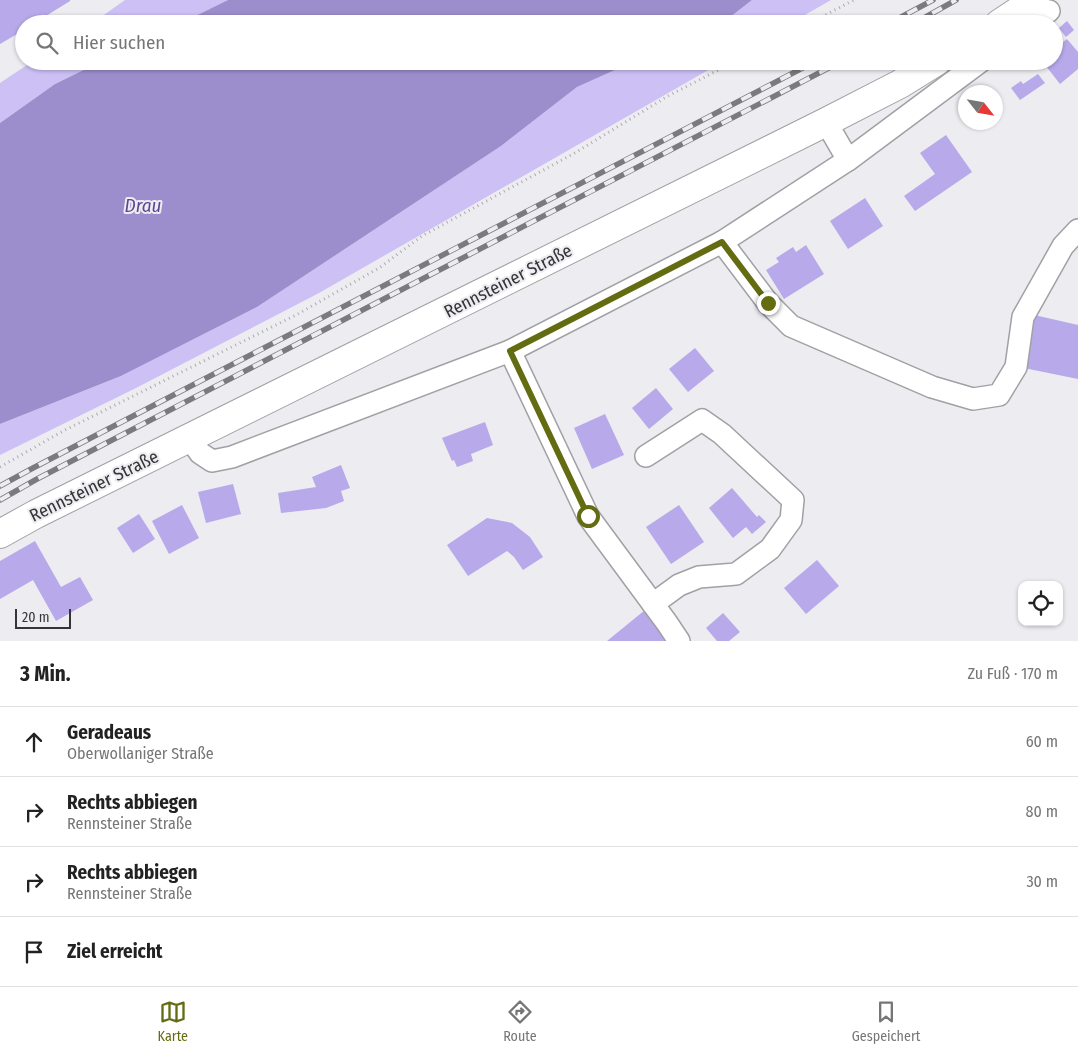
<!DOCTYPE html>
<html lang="de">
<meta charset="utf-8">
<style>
body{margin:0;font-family:"Fira Sans Condensed",sans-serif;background:#f2f2f2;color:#222}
.controls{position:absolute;right:15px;bottom:15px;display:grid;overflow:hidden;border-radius:10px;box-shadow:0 1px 4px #0004}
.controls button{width:45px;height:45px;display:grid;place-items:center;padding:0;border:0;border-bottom:1px solid #e0e0e0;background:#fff;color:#222;font:25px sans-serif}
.compass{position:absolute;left:958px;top:85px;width:45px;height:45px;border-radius:50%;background:#fff;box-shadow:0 1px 4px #0004;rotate:121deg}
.scale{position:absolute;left:15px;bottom:12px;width:56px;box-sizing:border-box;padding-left:5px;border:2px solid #353536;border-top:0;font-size:14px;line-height:18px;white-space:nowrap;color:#353536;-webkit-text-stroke:4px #edecf1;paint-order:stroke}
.stop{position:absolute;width:15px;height:15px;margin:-11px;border:4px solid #646c12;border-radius:50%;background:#fff}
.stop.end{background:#646c12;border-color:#fff;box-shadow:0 1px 5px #0008}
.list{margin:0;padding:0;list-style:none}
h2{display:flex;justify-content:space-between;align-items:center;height:65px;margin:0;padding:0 20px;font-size:21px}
h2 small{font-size:16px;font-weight:400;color:#767676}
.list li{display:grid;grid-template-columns:32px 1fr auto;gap:15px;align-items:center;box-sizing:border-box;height:70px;padding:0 20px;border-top:1px solid #e0e0e0}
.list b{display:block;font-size:19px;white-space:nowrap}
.list p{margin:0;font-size:16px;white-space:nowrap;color:#767676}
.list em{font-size:16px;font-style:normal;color:#767676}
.icon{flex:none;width:28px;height:28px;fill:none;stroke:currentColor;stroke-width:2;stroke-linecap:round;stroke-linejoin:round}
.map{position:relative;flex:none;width:1078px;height:641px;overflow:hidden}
.search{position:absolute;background:#fff;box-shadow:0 1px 4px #0004;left:15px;right:15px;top:15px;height:55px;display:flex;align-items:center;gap:12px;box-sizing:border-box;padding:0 18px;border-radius:28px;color:#767676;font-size:19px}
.sheet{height:345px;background:#fff}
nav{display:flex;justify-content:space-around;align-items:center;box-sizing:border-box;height:70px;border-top:1px solid #e0e0e0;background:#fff;font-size:14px;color:#767676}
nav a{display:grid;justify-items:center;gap:2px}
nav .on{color:#646c12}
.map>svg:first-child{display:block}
.green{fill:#ccc0f5}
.water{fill:#9c8dcc}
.building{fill:#b8a9ea}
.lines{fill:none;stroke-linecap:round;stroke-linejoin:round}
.minor-casing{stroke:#a1a0a5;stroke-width:24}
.secondary-casing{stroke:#a1a0a5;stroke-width:30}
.path{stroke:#adadb0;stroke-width:3;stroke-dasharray:1 4;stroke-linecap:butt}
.minor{stroke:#fff;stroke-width:21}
.secondary{stroke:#fff;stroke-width:28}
.rail-casing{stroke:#7b7a7d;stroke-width:5.5}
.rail{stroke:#edecf1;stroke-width:4;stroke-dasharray:11;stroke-linecap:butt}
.route{stroke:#646c12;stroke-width:6}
.labels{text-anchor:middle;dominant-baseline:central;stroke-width:4;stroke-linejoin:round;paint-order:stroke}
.street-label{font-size:18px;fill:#353536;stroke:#edecf1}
.water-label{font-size:19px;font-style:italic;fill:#5d4593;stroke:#edecf1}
</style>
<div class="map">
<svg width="1078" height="641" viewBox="0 0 1078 641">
<rect width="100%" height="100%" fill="#edecf1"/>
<!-- green -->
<g class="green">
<polygon points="125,0 228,0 179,24 91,24"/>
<polygon points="752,0 831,0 789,24 719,24 725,21"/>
<polygon points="33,61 102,61 55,84 0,123 0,83"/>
<polygon points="635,61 724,61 319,293 136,388 0,455 0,424 121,376 257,307 501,146 577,87"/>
</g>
<!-- water -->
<g class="water">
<polygon points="228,0 752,0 725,21 719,24 179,24"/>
<polygon points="102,61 635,61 577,87 501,146 257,307 121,376 0,424 0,123 55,84"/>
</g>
<!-- building -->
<g class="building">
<polygon points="0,0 70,0 70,1 33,24 24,24 24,30 0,44"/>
<polygon points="1067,21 1074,30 1066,37 1059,28"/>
<polygon points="1067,39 1078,52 1078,69 1060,84 1042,61 1054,61 1054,49"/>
<polygon points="1038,74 1045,83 1020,100 1011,88 1021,81 1023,84"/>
<polygon points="946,135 972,172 915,211 904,196 935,174 920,153"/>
<polygon points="865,198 883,226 848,249 830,221"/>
<polygon points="806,245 824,274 784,299 766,270 779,262 776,258 793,247 796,252"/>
<polygon points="1030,314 1078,325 1078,379 1019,367"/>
<polygon points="695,348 714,371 688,392 669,369"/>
<polygon points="656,388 673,409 649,429 632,408"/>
<polygon points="605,414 624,455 592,469 574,428"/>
<polygon points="485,422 493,445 471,454 473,461 457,467 454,460 452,461 442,438"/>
<polygon points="341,465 350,488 341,491 344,501 326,508 281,513 278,493 316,487 312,477"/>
<polygon points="233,484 241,514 206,523 198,492"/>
<polygon points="732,488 757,517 759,515 766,522 752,534 746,527 733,538 709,508"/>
<polygon points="182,505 199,538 169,554 152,521"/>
<polygon points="679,505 704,542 671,564 646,527"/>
<polygon points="139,514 155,539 133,553 117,528"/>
<polygon points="487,518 512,523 530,537 543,557 523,570 514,557 507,551 468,576 447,545"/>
<polygon points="35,541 61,587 80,577 93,600 56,621 33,580 0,599 0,561"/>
<polygon points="817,560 839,586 806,614 784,588"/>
<polygon points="645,610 671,641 607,641"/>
<polygon points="723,613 740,632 729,641 717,641 706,628"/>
</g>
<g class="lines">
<defs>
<g id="minor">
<polyline points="1032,24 1049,11"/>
<polyline points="848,160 981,61"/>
<polyline points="722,242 768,303 791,326 932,387 973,399 999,395 1016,367 1023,317 1063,246 1078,230"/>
<polyline points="510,351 588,516 667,623 679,641"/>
<polyline points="190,439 200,453 212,461 232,457 510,351 722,242 848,160 826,122"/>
<polyline points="646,456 702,420 722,434 793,500 791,520 770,549 736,574 699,577 679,585 653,604"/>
</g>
<g id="secondary">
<polyline points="999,24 1035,0"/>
<polyline points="0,534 36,514 826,122 900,84 937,61"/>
</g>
</defs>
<!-- minor casing -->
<use href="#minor" class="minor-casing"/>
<!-- secondary casing -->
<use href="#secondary" class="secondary-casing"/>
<!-- path -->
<g class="path">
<polyline points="808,24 854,0"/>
<polyline points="0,467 65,430 296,315 379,268 422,236 573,154 668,96 736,61"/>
</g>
<!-- minor -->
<use href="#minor" class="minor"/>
<!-- secondary -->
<use href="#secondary" class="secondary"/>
<defs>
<g id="rail">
<polyline points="888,24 933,0"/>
<polyline points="913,24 956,0"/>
<polyline points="0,486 33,468 816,61"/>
<polyline points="0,500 37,479 842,61"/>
</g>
</defs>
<!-- rail casing -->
<use href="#rail" class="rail-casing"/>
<!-- rail -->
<use href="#rail" class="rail"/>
</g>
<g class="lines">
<!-- route -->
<polyline class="route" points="588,516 510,351 722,242 768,303"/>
</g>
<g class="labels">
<!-- street labels -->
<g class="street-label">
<text transform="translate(508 281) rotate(-27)">Rennsteiner Straße</text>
<text transform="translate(94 486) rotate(-26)">Rennsteiner Straße</text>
</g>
<!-- water labels -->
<g class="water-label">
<text x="143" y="205">Drau</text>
</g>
</g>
</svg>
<div class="controls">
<button><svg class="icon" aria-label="locate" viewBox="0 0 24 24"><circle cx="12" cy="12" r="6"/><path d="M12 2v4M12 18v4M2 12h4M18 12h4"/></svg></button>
</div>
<svg class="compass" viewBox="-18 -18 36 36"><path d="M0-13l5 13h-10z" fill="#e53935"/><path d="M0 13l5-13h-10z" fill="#767676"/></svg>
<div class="scale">20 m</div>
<div class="stop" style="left:588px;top:516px"></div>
<div class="stop end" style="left:768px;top:303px"></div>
<div class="search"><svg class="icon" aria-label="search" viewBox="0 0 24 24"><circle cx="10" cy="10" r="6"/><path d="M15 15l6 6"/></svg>Hier suchen</div>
</div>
<section class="sheet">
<h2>3 Min.<small>Zu Fuß · 170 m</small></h2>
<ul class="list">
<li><svg class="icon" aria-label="ahead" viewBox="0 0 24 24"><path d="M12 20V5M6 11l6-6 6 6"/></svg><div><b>Geradeaus</b><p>Oberwollaniger Straße</p></div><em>60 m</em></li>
<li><svg class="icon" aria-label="right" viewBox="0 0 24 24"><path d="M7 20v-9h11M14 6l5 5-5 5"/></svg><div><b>Rechts abbiegen</b><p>Rennsteiner Straße</p></div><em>80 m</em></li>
<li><svg class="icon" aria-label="right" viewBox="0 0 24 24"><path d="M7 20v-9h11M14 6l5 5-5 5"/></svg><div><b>Rechts abbiegen</b><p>Rennsteiner Straße</p></div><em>30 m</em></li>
<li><svg class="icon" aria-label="arrive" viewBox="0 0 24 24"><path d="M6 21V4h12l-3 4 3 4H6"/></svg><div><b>Ziel erreicht</b></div></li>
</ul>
</section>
<nav>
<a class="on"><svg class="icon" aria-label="map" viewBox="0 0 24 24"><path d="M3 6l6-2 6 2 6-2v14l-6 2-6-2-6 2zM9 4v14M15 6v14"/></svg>Karte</a>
<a><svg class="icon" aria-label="directions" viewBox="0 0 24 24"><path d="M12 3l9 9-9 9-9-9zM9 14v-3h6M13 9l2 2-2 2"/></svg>Route</a>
<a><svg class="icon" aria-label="saved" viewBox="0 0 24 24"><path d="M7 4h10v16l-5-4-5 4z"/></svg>Gespeichert</a>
</nav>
